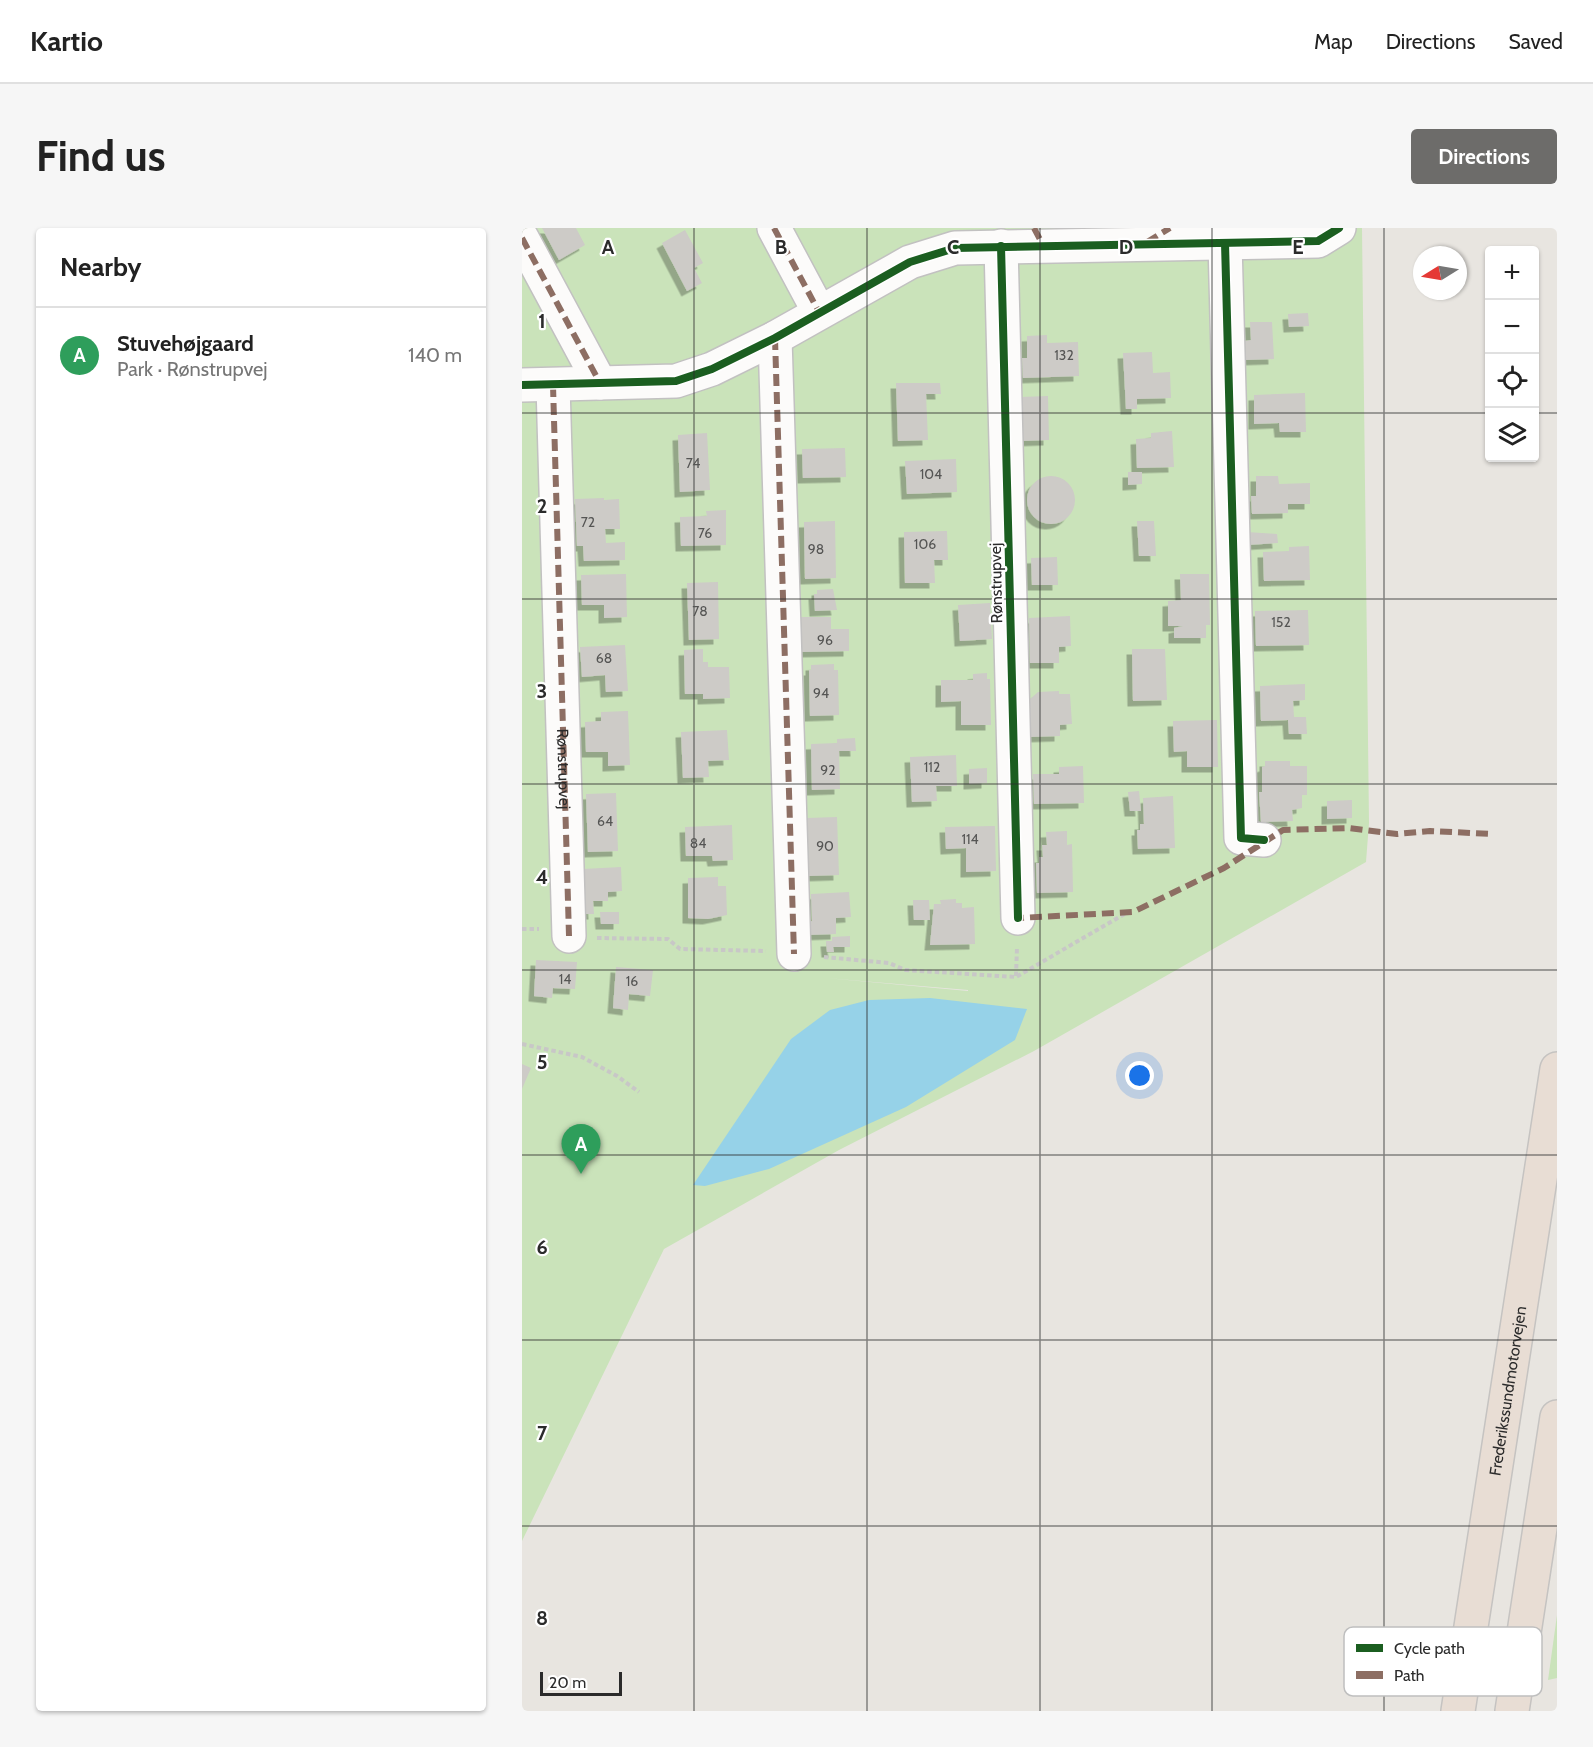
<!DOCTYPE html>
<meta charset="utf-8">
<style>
body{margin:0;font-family:Cabin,sans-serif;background:#f6f6f6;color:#222}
.controls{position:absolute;right:18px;top:18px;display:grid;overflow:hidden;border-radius:6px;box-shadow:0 2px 4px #0004}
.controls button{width:54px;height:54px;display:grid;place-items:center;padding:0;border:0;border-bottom:2px solid #e0e0e0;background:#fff;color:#222;font:30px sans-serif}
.compass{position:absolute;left:891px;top:18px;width:54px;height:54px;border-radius:50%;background:#fff;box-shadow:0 2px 4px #0004;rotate:259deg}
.scale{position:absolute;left:18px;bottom:15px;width:82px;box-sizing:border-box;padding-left:6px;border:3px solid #2b2b2b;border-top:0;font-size:16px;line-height:21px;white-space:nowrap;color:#2b2b2b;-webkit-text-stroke:4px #fff;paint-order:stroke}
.you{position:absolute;left:618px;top:848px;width:21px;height:21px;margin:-15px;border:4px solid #fff;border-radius:50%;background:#1a73e8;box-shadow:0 0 0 9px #1a73e833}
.badge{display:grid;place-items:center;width:39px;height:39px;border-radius:50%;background:#6d6c6a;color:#fff;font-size:20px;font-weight:700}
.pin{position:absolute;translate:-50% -50px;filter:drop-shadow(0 2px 3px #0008)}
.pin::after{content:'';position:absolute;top:32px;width:21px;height:18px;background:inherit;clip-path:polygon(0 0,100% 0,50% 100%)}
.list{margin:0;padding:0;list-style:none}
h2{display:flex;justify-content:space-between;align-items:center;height:78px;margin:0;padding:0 24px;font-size:26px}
h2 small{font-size:20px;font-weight:400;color:#767676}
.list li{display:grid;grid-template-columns:39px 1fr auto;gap:18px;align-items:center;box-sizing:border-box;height:96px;padding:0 24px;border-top:2px solid #e0e0e0}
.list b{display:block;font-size:22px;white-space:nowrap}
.list p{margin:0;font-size:20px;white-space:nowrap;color:#767676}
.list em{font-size:20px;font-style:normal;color:#767676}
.icon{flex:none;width:33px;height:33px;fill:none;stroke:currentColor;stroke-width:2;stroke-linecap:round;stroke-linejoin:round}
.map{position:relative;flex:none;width:1035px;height:1483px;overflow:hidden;border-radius:6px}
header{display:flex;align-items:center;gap:36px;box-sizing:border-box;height:84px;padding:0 30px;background:#fff;border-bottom:2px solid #e0e0e0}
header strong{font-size:28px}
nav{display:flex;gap:33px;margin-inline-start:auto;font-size:21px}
.intro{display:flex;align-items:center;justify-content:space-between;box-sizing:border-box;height:144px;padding:0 36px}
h1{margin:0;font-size:42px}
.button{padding:15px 27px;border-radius:6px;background:#6d6c6a;color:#fff;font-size:21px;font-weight:700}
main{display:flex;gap:36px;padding:0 36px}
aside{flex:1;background:#fff;border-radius:6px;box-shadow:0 2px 4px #0004}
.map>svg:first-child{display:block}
.green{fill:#cae3ba;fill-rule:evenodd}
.water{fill:#96d2e8}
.building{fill:#cdcbc7;filter:url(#shadow)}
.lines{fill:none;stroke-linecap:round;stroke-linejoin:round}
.minor-casing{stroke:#c2c1c1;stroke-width:36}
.highway-casing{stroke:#c5c3c1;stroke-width:36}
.path{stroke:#c8c7c7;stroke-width:4;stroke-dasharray:4.5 3;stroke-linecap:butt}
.minor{stroke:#fcfbfa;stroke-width:33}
.highway{stroke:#e8ddd4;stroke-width:33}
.quiet{stroke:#8d6e63;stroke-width:6;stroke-dasharray:12 6;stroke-linecap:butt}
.cycleway-casing{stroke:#fff;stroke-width:11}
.cycleway{stroke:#1b5e20;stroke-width:8}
.grid{fill:none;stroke:#2b2b2b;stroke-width:1.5;stroke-opacity:0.55}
.labels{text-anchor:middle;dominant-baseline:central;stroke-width:4.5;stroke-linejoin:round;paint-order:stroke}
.number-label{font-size:14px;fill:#555554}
.street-label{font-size:16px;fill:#2b2b2b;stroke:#fff}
.key{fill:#fff;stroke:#bfbfbf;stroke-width:1.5}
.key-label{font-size:16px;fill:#2b2b2b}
.grid-label{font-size:20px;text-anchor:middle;font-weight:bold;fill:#2b2b2b;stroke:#fff;stroke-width:4.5;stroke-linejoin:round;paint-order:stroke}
</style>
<header>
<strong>Kartio</strong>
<nav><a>Map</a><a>Directions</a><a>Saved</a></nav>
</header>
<div class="intro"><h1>Find us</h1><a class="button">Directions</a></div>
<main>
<aside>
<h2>Nearby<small></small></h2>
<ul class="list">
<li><span class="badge" style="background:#2e9e5b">A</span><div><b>Stuvehøjgaard</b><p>Park · Rønstrupvej</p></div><em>140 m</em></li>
</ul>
</aside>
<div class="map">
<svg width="1035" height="1483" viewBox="0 0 1035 1483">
<defs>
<filter id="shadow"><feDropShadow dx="-5.5" dy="5.5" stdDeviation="0" flood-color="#0004"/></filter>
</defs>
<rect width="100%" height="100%" fill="#e8e5e0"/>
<!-- green -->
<g class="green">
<path d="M0 0H840L847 595 844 634 512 823 317 922 142 1021 0 1313ZM304 750 446 762V763Z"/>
<polygon points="1035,1387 1035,1450 1026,1452"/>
</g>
<!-- water -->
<polygon class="water" points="408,770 505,781 493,812 384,879 247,941 183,958 171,957 269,811 308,782 347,772"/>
<!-- building -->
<g class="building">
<polygon points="20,0 54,0 63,17 37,32"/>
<polygon points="163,2 181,35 172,40 180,55 165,63 140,15"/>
<polygon points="786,85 787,98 767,99 766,86"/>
<polygon points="728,94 750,94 752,131 724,132 723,113 729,112"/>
<polygon points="525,107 525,115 556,114 557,148 501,150 500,130 505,130 505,108"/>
<polygon points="630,124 631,145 648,144 649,170 615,171 615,181 604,181 601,125"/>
<polygon points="374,155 418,155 419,166 404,166 406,212 376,213"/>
<polygon points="783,165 784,204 758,204 757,195 732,196 732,167"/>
<polygon points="526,168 527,212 499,213 498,169"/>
<polygon points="650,203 652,239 615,240 614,211 629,210 629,205"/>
<polygon points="185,205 188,262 158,264 156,207"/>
<polygon points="323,220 324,249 281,250 280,221"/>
<polygon points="434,231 435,264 385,266 383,233"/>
<polygon points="606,244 620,244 620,256 606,257"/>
<polygon points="734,248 756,248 757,256 788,255 788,276 766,276 766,285 730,286 729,268 734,268"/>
<circle cx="529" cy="272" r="24"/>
<polygon points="82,270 82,272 97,271 98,301 83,301 84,315 103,314 103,332 62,333 61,318 55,318 53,271"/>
<polygon points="204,282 204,317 159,318 158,289 185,288 184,283"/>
<polygon points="313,293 314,350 283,351 282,294"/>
<polygon points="615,293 632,293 634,328 617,328"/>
<polygon points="425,303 426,332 412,332 413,355 383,355 382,304"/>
<polygon points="725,304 755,306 756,315 725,317"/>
<polygon points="787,318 788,352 742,353 741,324 767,323 767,319"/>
<polygon points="535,329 536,357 510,357 509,330"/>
<polygon points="104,346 105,389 82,390 82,377 60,377 59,347"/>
<polygon points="658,346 687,346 688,397 684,397 684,410 652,410 652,400 661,398 646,398 646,373 659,372"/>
<polygon points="196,354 197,411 167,412 165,355"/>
<polygon points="311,361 315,382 293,383 292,366 295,366 295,362"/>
<polygon points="468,375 470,411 438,413 436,377"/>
<polygon points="786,382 787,417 734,418 733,383"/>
<polygon points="548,388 549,418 537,419 537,435 508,435 507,390"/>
<polygon points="279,389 309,389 309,401 327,401 327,423 280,424"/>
<polygon points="103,417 106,463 84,464 83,447 60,449 58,419"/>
<polygon points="181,421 181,434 186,434 186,439 207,439 208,470 181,471 181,466 163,466 162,422"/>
<polygon points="610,421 643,421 645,472 611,473"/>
<polygon points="312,436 312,442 316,442 317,487 288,488 287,442 289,442 289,437"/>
<polygon points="465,445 465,451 468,451 469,497 439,497 439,473 419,474 419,452 451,452 451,446"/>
<polygon points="783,456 783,472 771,473 772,489 784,489 785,506 767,506 766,492 739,493 738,458"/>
<polygon points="537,463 537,466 548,466 550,496 538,497 538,508 508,509 506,473 516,464"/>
<polygon points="106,483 108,537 86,538 86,524 64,524 63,494 79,493 79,484"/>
<polygon points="695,492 696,539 665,539 665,523 652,524 651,493"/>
<polygon points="205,502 207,532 186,533 187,549 161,550 159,504"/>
<polygon points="333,510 334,523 317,523 318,561 290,562 289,516 315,515 315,511"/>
<polygon points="434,527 435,558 414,558 415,573 390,574 388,529"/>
<polygon points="743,533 768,533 768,538 785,538 785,567 780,567 780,580 770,582 771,593 739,594 737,564 740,564 740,539 743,538"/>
<polygon points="561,538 562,575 512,576 511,546 537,546 537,539"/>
<polygon points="465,540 465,555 447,556 447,541"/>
<polygon points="617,563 619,583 608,583 606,564"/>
<polygon points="94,565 96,623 66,624 64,566"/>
<polygon points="651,568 653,620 616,621 615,602 618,602 618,596 622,596 621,570"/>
<polygon points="830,572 830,590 805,591 805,573"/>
<polygon points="315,589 317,647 287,648 285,590"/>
<polygon points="210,597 211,632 191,633 190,628 164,628 163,599"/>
<polygon points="473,598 474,643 444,644 444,620 424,621 423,599"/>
<polygon points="545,603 545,617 550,616 551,664 515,665 514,635 517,635 517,629 521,629 520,617 525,617 524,604"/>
<polygon points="99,639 100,663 86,664 86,673 71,673 72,686 60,686 61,641"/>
<polygon points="196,649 196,658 204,658 205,687 186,691 166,690 166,650"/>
<polygon points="327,664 329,689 314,690 314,706 286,707 286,694 290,693 289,666"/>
<polygon points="434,671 434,675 440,675 440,680 452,679 453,716 408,717 412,676 419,676 418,672"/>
<polygon points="391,672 407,672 408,692 392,692"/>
<polygon points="78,684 97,684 97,696 79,696"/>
<polygon points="328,708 328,719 311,719 312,724 305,724 304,713 310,713 310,709"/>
<polygon points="14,732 55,734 53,761 31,760 30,770 12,768"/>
<polygon points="94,739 131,742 128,768 107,766 106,782 91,780"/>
<polygon points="0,836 9,840 0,861"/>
</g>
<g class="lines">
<defs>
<g id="minor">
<polyline points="252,0 297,84"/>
<polyline points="0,10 78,155"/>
<polyline points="703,15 719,610 742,612"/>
<polyline points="479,18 496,690"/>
<polyline points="253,110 272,726"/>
<polyline points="0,157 154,153 190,141 253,110 388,34 433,20 796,13 817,0"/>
<polyline points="31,157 47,708"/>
</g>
<g id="highway">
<path id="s1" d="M936 1483 1035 841"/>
<polyline points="990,1483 1035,1189"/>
</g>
</defs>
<!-- minor casing -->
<use href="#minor" class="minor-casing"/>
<!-- highway casing -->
<use href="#highway" class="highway-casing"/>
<!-- path -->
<g class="path">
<polyline points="0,701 17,701"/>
<polyline points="75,710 146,711 158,721 244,723"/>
<polyline points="302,729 367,735 383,742 494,749 606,684"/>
<polyline points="494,748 495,719"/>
<polyline points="0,816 60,829 95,848 117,864"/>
</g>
<!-- minor -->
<use href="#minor" class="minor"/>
<!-- highway -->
<use href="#highway" class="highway"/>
<!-- quiet -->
<g class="quiet">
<polyline points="252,0 297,84"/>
<polyline points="512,0 522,19"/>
<polyline points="0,10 78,155"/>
<polyline points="625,14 648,0"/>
<polyline points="253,110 272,726"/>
<path id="s2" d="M31 157 47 708"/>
<polyline points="496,684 496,690 611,684 702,640 761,602 827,600 875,606 908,603 970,606"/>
</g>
<defs>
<g id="cycleway">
<polyline points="703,15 719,610 742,612"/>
<polyline points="479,18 496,690"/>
<polyline points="0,157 154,153 190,141 253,110 388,34 433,20 796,13 817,0"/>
</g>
</defs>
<!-- cycleway casing -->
<use href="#cycleway" class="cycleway-casing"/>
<!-- cycleway -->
<use href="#cycleway" class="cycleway"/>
</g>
<!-- grid -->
<path class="grid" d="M172 0V1483M345 0V1483M518 0V1483M690 0V1483M862 0V1483M0 185H968M1012 185H1035M0 371H1035M0 556H1035M0 742H1035M0 927H1035M0 1112H1035M0 1298H1035"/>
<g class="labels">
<!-- number labels -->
<g class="number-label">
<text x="542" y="127">132</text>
<text x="171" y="235">74</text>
<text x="409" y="246">104</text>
<text x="66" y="294">72</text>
<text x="183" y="305">76</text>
<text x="403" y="316">106</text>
<text x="294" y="321">98</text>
<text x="178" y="383">78</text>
<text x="759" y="394">152</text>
<text x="303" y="412">96</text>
<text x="82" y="430">68</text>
<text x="299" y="465">94</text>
<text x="410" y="539">112</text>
<text x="306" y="542">92</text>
<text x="83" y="593">64</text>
<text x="448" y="611">114</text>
<text x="176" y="615">84</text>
<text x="303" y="618">90</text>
<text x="43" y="751">14</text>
<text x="110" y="753">16</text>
</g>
<!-- street labels -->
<g class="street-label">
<text transform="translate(474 355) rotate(-91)">Rønstrupvej</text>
<text stroke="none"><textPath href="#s2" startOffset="384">Rønstrupvej</textPath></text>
<text stroke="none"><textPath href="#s1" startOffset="324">Frederikssundmotorvejen</textPath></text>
</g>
</g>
<!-- legend -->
<rect x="822" y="1399" width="198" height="69" rx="9" class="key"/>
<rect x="834" y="1416" width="27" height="8" fill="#1b5e20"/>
<rect x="834" y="1443" width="27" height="8" fill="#8d6e63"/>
<g class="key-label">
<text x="872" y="1426">Cycle path</text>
<text x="872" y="1453">Path</text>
</g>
<g class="grid-label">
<text x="86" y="26">A</text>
<text x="259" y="26">B</text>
<text x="431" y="26">C</text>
<text x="604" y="26">D</text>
<text x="776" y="26">E</text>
<text x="20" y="100">1</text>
<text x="20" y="285">2</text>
<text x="20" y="470">3</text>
<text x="20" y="656">4</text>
<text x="20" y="841">5</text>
<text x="20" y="1026">6</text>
<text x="20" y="1212">7</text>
<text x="20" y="1397">8</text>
</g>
</svg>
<div class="controls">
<button>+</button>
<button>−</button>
<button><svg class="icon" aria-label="locate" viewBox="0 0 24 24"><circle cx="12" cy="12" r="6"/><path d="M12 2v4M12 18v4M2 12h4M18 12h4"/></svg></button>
<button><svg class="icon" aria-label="layers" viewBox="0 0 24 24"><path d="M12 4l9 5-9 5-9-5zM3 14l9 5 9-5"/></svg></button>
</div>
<svg class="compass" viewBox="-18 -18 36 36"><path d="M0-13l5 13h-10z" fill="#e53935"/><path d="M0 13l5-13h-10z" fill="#767676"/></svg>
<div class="scale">20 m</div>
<div class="you"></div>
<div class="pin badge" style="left:59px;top:946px;background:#2e9e5b">A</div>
</div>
</main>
